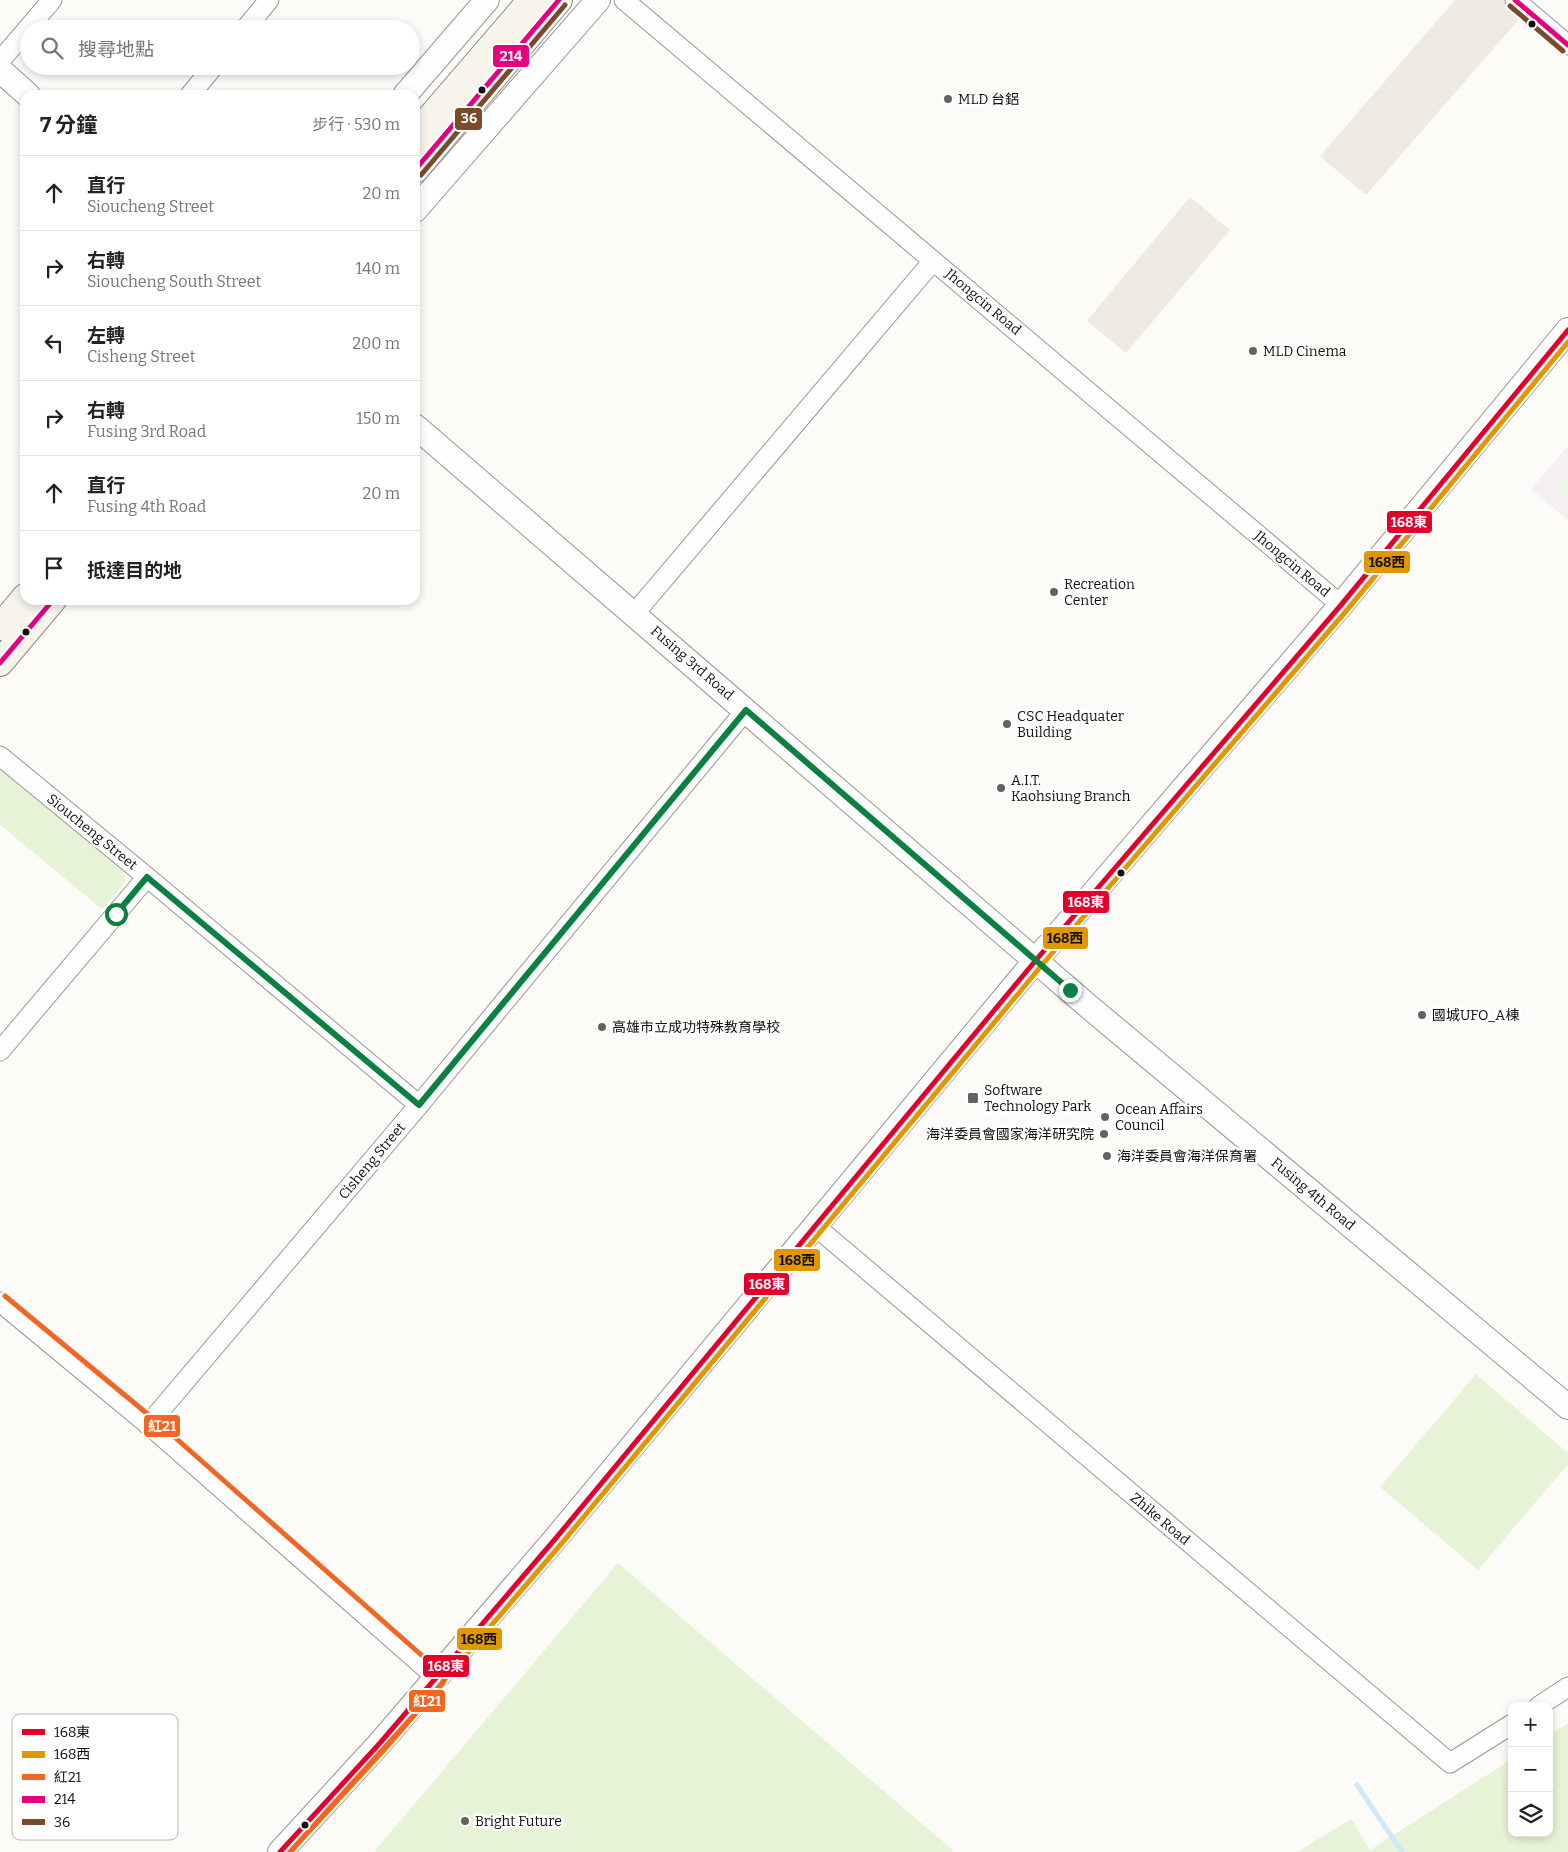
<!DOCTYPE html>
<html lang="zh-TW">
<meta charset="utf-8">
<style>
body{margin:0;font-family:Bitter,"Noto Sans TC",serif;background:#f2f2f2;color:#222}
.controls{position:absolute;right:15px;bottom:15px;display:grid;overflow:hidden;border-radius:10px;box-shadow:0 2px 8px #0003}
.controls button{width:45px;height:45px;display:grid;place-items:center;padding:0;border:0;border-bottom:1px solid #e0e0e0;background:#fff;color:#222;font:25px sans-serif}
.stop{position:absolute;width:15px;height:15px;margin:-11px;border:4px solid #0b8043;border-radius:50%;background:#fff}
.stop.end{background:#0b8043;border-color:#fff;box-shadow:0 1px 5px #0008}
.list{margin:0;padding:0;list-style:none}
h2{display:flex;justify-content:space-between;align-items:center;height:65px;margin:0;padding:0 20px;font-size:21px}
h2 small{font-size:16px;font-weight:400;color:#767676}
.list li{display:grid;grid-template-columns:32px 1fr auto;gap:15px;align-items:center;box-sizing:border-box;height:75px;padding:0 20px;border-top:1px solid #e0e0e0}
.list b{display:block;font-size:19px;white-space:nowrap}
.list p{margin:0;font-size:16px;white-space:nowrap;color:#767676}
.list em{font-size:16px;font-style:normal;color:#767676}
.icon{flex:none;width:28px;height:28px;fill:none;stroke:currentColor;stroke-width:2;stroke-linecap:round;stroke-linejoin:round}
.map{position:relative;flex:none;width:1568px;height:1852px;overflow:hidden}
.search{position:absolute;background:#fff;box-shadow:0 2px 8px #0003;left:20px;top:20px;width:400px;height:55px;display:flex;align-items:center;gap:12px;box-sizing:border-box;padding:0 18px;border-radius:28px;color:#767676;font-size:19px}
.panel{position:absolute;background:#fff;box-shadow:0 2px 8px #0003;left:20px;top:90px;width:400px;height:515px;border-radius:15px}
.map>svg:first-child{display:block}
.industrial{fill:#f4eff3}
.green{fill:#e7f3d6}
.pitch{fill:#f0f7e0}
.plaza{fill:#edeae2}
.lines{fill:none;stroke-linecap:round;stroke-linejoin:round}
.stream{stroke:#cceaf8;stroke-width:5}
.minor-casing{stroke:#969694;stroke-width:21}
.tertiary-casing{stroke:#969694;stroke-width:26}
.secondary-casing{stroke:#8d8c8b;stroke-width:28}
.minor{stroke:#fffefe;stroke-width:19}
.tertiary{stroke:#fffefe;stroke-width:24}
.secondary{stroke:#f6f4eb;stroke-width:26}
.bus-1-casing{stroke:#fff;stroke-width:9}
.bus-2-casing{stroke:#fff;stroke-width:9}
.bus-3-casing{stroke:#fff;stroke-width:9}
.bus-4-casing{stroke:#fff;stroke-width:9}
.bus-5-casing{stroke:#fff;stroke-width:9}
.bus-1{stroke:#e4002b;stroke-width:5}
.bus-2{stroke:#e09702;stroke-width:5}
.bus-3{stroke:#f26522;stroke-width:5}
.bus-4{stroke:#e5007d;stroke-width:5}
.bus-5{stroke:#7a4b2a;stroke-width:5}
.route{stroke:#0b8043;stroke-width:6}
.bus-dot{fill:#101010;stroke:#fff;stroke-width:2}
.poi-dot{fill:#636261;stroke:#fff;stroke-width:2}
.labels{text-anchor:middle;dominant-baseline:central;stroke-width:5;stroke-linejoin:round;paint-order:stroke}
.poi-label{font-size:14px;fill:#101010;stroke:#fff;text-anchor:start}
.street-label{font-size:14px;fill:#101010;stroke:#fff}
.key{fill:#fff;stroke:#b7b7b7;stroke-width:1}
.key-label{font-size:14px;fill:#101010}
.line-badge{stroke:#fff;stroke-width:2}
.badge-label{font-size:14px;text-anchor:middle;font-weight:bold;fill:#fff}
.pale-badge-label{font-size:14px;text-anchor:middle;font-weight:bold;fill:#111}
</style>
<div class="map">
<svg width="1568" height="1852" viewBox="0 0 1568 1852">
<rect width="100%" height="100%" fill="#fcfbf7"/>
<!-- industrial -->
<polygon class="industrial" points="1568,446 1568,520 1531,489"/>
<!-- green -->
<g class="green">
<polygon points="0,766 122,867 126,881 102,909 0,825"/>
<polygon points="1476,1374 1568,1453 1568,1464 1478,1570 1380,1487"/>
<polygon points="618,1563 955,1852 374,1852"/>
<polygon points="1568,1723 1568,1852 1297,1852 1351,1819 1370,1850 1512,1759 1512,1833 1549,1833 1549,1735"/>
</g>
<!-- pitch -->
<polygon class="pitch" points="1568,475 1568,499 1557,489"/>
<!-- plaza -->
<g class="plaza">
<polygon points="1455,0 1515,0 1527,10 1366,195 1320,156"/>
<polygon points="1190,197 1230,230 1126,353 1087,321"/>
</g>
<g class="lines">
<!-- stream -->
<polyline class="stream" points="1357,1785 1402,1852"/>
<defs>
<g id="minor">
<polyline points="624,0 1341,605"/>
<polyline points="1515,0 1568,45"/>
<polyline points="245,29 269,0"/>
<polyline points="0,61 52,0"/>
<polyline points="190,95 214,66"/>
<polyline points="634,614 933,261"/>
<polyline points="0,756 147,877 0,1051"/>
<polyline points="147,877 419,1105"/>
<polyline points="815,1226 1450,1763 1512,1724"/>
<polyline points="0,1302 157,1432 437,1678"/>
<polyline points="148,1425 419,1105 746,710"/>
<polyline points="1539,1706 1568,1687"/>
</g>
<g id="tertiary">
<polyline points="0,70 28,95"/>
<polyline points="405,95 487,0"/>
<polyline points="415,210 598,0"/>
<polyline points="415,426 1088,1006 1568,1407"/>
<polyline points="280,1852 380,1743 556,1538 1036,960 1341,605 1568,330"/>
</g>
<g id="secondary">
<polyline points="415,135 531,0"/>
<polyline points="415,170 559,0"/>
<polyline points="0,627 25,597"/>
<polyline points="0,663 53,600"/>
</g>
</defs>
<!-- minor casing -->
<use href="#minor" class="minor-casing"/>
<!-- tertiary casing -->
<use href="#tertiary" class="tertiary-casing"/>
<!-- secondary casing -->
<use href="#secondary" class="secondary-casing"/>
<!-- minor -->
<use href="#minor" class="minor"/>
<!-- tertiary -->
<use href="#tertiary" class="tertiary"/>
<!-- secondary -->
<use href="#secondary" class="secondary"/>
<defs>
<polyline id="bus-1" points="280,1852 380,1743 556,1538 1036,960 1341,605 1568,330"/>
<polyline id="bus-2" points="290,1852 386,1748 562,1543 1042,965 1347,610 1568,342"/>
<polyline id="bus-3" points="5,1296 162,1426 444,1675 443,1683 290,1852"/>
<g id="bus-4">
<polyline points="1515,0 1568,45"/>
<polyline points="415,170 559,0"/>
<polyline points="0,663 53,600"/>
</g>
<g id="bus-5">
<polyline points="1510,6 1563,51"/>
<polyline points="421,175 565,5"/>
</g>
</defs>
<!-- bus-1 casing -->
<use href="#bus-1" class="bus-1-casing"/>
<!-- bus-2 casing -->
<use href="#bus-2" class="bus-2-casing"/>
<!-- bus-3 casing -->
<use href="#bus-3" class="bus-3-casing"/>
<!-- bus-4 casing -->
<use href="#bus-4" class="bus-4-casing"/>
<!-- bus-5 casing -->
<use href="#bus-5" class="bus-5-casing"/>
<!-- bus-1 -->
<use href="#bus-1" class="bus-1"/>
<!-- bus-2 -->
<use href="#bus-2" class="bus-2"/>
<!-- bus-3 -->
<use href="#bus-3" class="bus-3"/>
<!-- bus-4 -->
<use href="#bus-4" class="bus-4"/>
<!-- bus-5 -->
<use href="#bus-5" class="bus-5"/>
</g>
<g class="lines">
<!-- route -->
<polyline class="route" points="116,914 147,877 419,1105 746,710 1070,990"/>
</g>
<!-- markers -->
<g class="bus-dot">
<circle cx="1532" cy="24" r="4.5"/>
<circle cx="482" cy="90" r="4.5"/>
<circle cx="26" cy="632" r="4.5"/>
<circle cx="1121" cy="873" r="4.5"/>
<circle cx="305" cy="1825" r="4.5"/>
</g>
<g class="poi-dot">
<circle cx="948" cy="99" r="5"/>
<circle cx="1253" cy="351" r="5"/>
<circle cx="1054" cy="592" r="5"/>
<circle cx="1007" cy="724" r="5"/>
<circle cx="1001" cy="788" r="5"/>
<circle cx="1422" cy="1015" r="5"/>
<circle cx="602" cy="1027" r="5"/>
<rect x="967" y="1092" width="12" height="12" rx="2.5"/>
<circle cx="1105" cy="1117" r="5"/>
<circle cx="1104" cy="1134" r="5"/>
<circle cx="1107" cy="1156" r="5"/>
<circle cx="465" cy="1821" r="5"/>
</g>
<g class="labels">
<!-- poi labels -->
<g class="poi-label">
<text x="958" y="99">MLD 台鋁</text>
<text x="1263" y="351">MLD Cinema</text>
<text x="1064" y="584">Recreation<tspan x="1064" dy="16">Center</tspan></text>
<text x="1017" y="716">CSC Headquater<tspan x="1017" dy="16">Building</tspan></text>
<text x="1011" y="780">A.I.T.<tspan x="1011" dy="16">Kaohsiung Branch</tspan></text>
<text x="1432" y="1015">國城UFO_A棟</text>
<text x="612" y="1027">高雄市立成功特殊教育學校</text>
<text x="984" y="1090">Software<tspan x="984" dy="16">Technology Park</tspan></text>
<text x="1115" y="1109">Ocean Affairs<tspan x="1115" dy="16">Council</tspan></text>
<text x="1094" y="1134" text-anchor="end">海洋委員會國家海洋研究院</text>
<text x="1117" y="1156">海洋委員會海洋保育署</text>
<text x="475" y="1821">Bright Future</text>
</g>
<!-- street labels -->
<g class="street-label">
<text transform="translate(983 302) rotate(40)">Jhongcin Road</text>
<text transform="translate(1292 564) rotate(40)">Jhongcin Road</text>
<text transform="translate(692 663) rotate(41)">Fusing 3rd Road</text>
<text transform="translate(92 832) rotate(39)">Sioucheng Street</text>
<text transform="translate(372 1161) rotate(-50)">Cisheng Street</text>
<text transform="translate(1313 1194) rotate(40)">Fusing 4th Road</text>
<text transform="translate(1160 1519) rotate(40)">Zhike Road</text>
</g>
</g>
<!-- legend -->
<rect x="12" y="1714" width="166" height="126" rx="8" class="key"/>
<rect x="22" y="1729" width="23" height="6" fill="#e4002b"/>
<rect x="22" y="1751" width="23" height="7" fill="#e09702"/>
<rect x="22" y="1774" width="23" height="6" fill="#f26522"/>
<rect x="22" y="1796" width="23" height="7" fill="#e5007d"/>
<rect x="22" y="1819" width="23" height="6" fill="#7a4b2a"/>
<g class="key-label">
<text x="54" y="1737">168東</text>
<text x="54" y="1759">168西</text>
<text x="54" y="1782">紅21</text>
<text x="54" y="1804">214</text>
<text x="54" y="1827">36</text>
</g>
<g class="line-badge">
<rect x="492" y="44" width="38" height="24" rx="5" fill="#e5007d"/>
<rect x="454" y="107" width="29" height="24" rx="5" fill="#7a4b2a"/>
<rect x="1386" y="510" width="47" height="24" rx="5" fill="#e4002b"/>
<rect x="1363" y="550" width="48" height="24" rx="5" fill="#e09702"/>
<rect x="1062" y="890" width="48" height="24" rx="5" fill="#e4002b"/>
<rect x="1042" y="926" width="47" height="24" rx="5" fill="#e09702"/>
<rect x="773" y="1248" width="48" height="24" rx="5" fill="#e09702"/>
<rect x="743" y="1272" width="47" height="24" rx="5" fill="#e4002b"/>
<rect x="143" y="1414" width="38" height="24" rx="5" fill="#f26522"/>
<rect x="456" y="1627" width="47" height="24" rx="5" fill="#e09702"/>
<rect x="422" y="1654" width="48" height="24" rx="5" fill="#e4002b"/>
<rect x="408" y="1689" width="38" height="24" rx="5" fill="#f26522"/>
</g>
<g class="badge-label">
<text x="511" y="61">214</text>
<text x="469" y="123">36</text>
<text x="1409" y="527">168東</text>
<text x="1086" y="907">168東</text>
<text x="767" y="1289">168東</text>
<text x="162" y="1431">紅21</text>
<text x="446" y="1671">168東</text>
<text x="427" y="1706">紅21</text>
</g>
<g class="pale-badge-label">
<text x="1387" y="567">168西</text>
<text x="1065" y="943">168西</text>
<text x="797" y="1265">168西</text>
<text x="479" y="1644">168西</text>
</g>
</svg>
<div class="controls">
<button>+</button>
<button>−</button>
<button><svg class="icon" aria-label="layers" viewBox="0 0 24 24"><path d="M12 4l9 5-9 5-9-5zM3 14l9 5 9-5"/></svg></button>
</div>
<div class="stop" style="left:116px;top:914px"></div>
<div class="stop end" style="left:1070px;top:990px"></div>
<div class="search"><svg class="icon" aria-label="search" viewBox="0 0 24 24"><circle cx="10" cy="10" r="6"/><path d="M15 15l6 6"/></svg>搜尋地點</div>
<section class="panel">
<h2>7 分鐘<small>步行 · 530 m</small></h2>
<ul class="list">
<li><svg class="icon" aria-label="ahead" viewBox="0 0 24 24"><path d="M12 20V5M6 11l6-6 6 6"/></svg><div><b>直行</b><p>Sioucheng Street</p></div><em>20 m</em></li>
<li><svg class="icon" aria-label="right" viewBox="0 0 24 24"><path d="M7 20v-9h11M14 6l5 5-5 5"/></svg><div><b>右轉</b><p>Sioucheng South Street</p></div><em>140 m</em></li>
<li><svg class="icon" aria-label="left" viewBox="0 0 24 24"><path d="M17 20v-9H6M10 6l-5 5 5 5"/></svg><div><b>左轉</b><p>Cisheng Street</p></div><em>200 m</em></li>
<li><svg class="icon" aria-label="right" viewBox="0 0 24 24"><path d="M7 20v-9h11M14 6l5 5-5 5"/></svg><div><b>右轉</b><p>Fusing 3rd Road</p></div><em>150 m</em></li>
<li><svg class="icon" aria-label="ahead" viewBox="0 0 24 24"><path d="M12 20V5M6 11l6-6 6 6"/></svg><div><b>直行</b><p>Fusing 4th Road</p></div><em>20 m</em></li>
<li><svg class="icon" aria-label="arrive" viewBox="0 0 24 24"><path d="M6 21V4h12l-3 4 3 4H6"/></svg><div><b>抵達目的地</b></div></li>
</ul>
</section>
</div>
